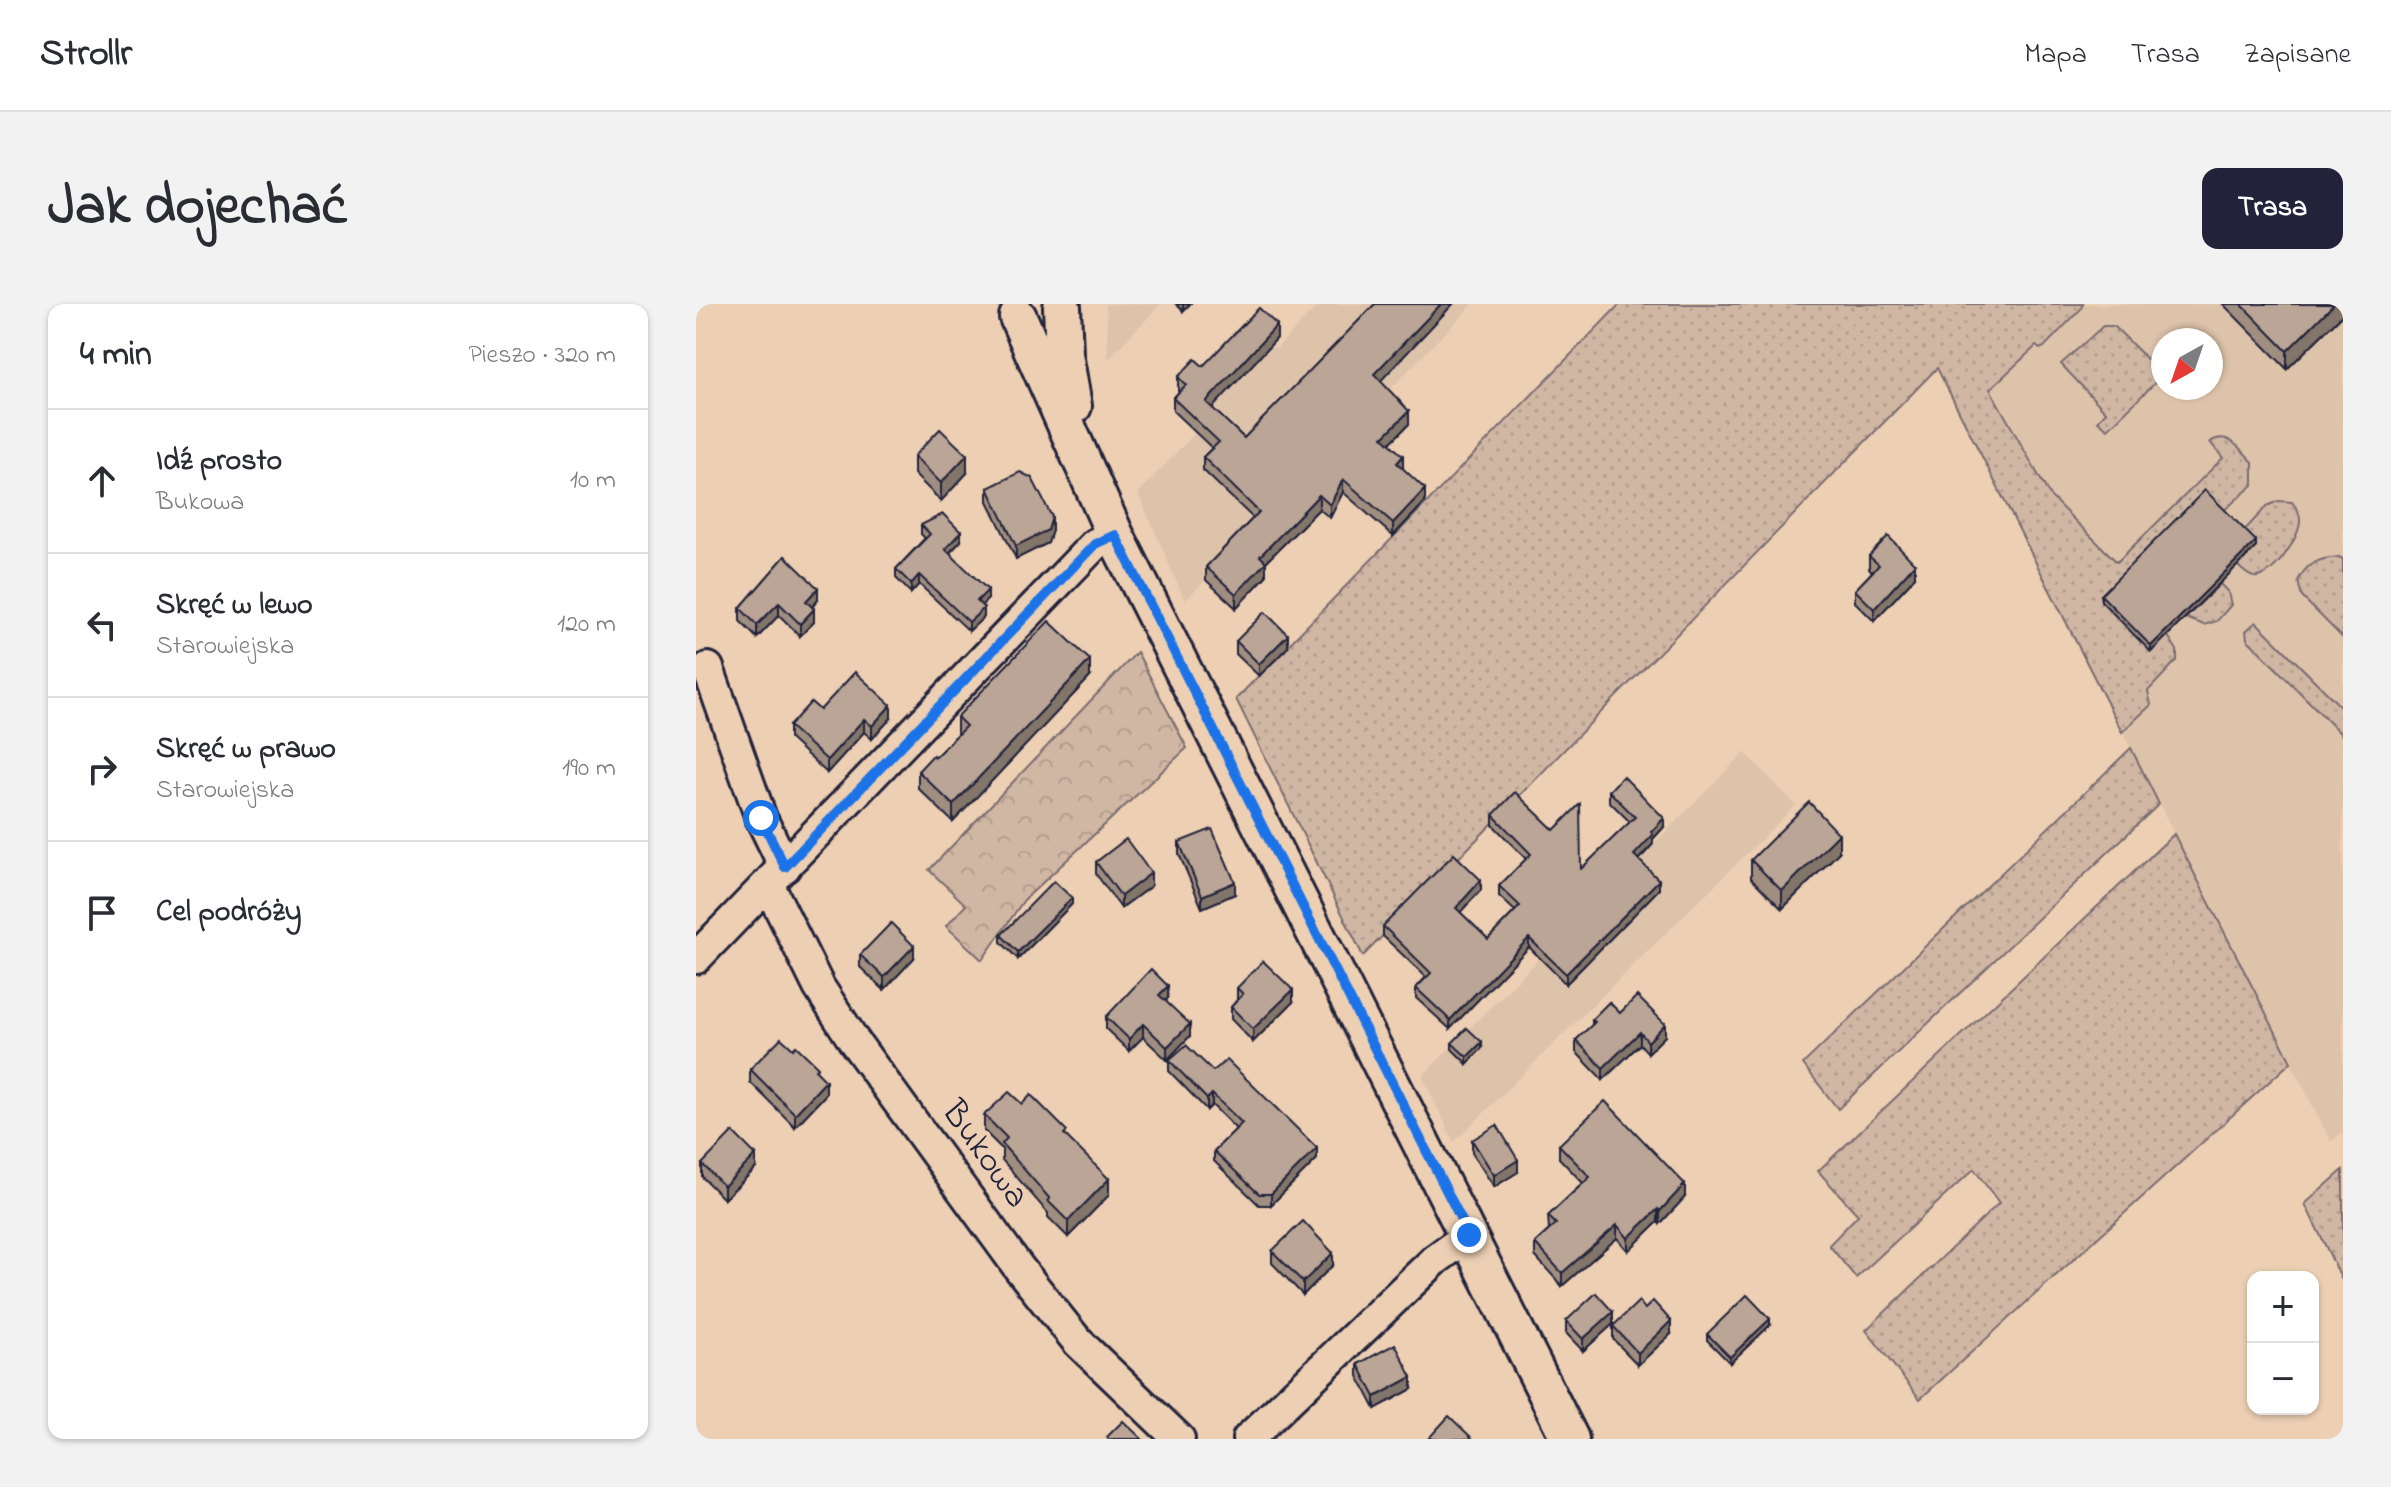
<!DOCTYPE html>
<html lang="pl">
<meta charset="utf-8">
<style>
body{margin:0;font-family:"Indie Flower",sans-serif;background:#f2f2f3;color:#2b2b33}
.controls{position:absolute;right:24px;bottom:24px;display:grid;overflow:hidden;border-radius:16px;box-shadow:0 2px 6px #0004}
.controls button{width:72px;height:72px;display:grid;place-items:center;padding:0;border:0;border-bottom:2px solid #e1e1e2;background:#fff;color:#2b2b33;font:40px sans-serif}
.compass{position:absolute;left:1455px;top:24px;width:72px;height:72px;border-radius:50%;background:#fff;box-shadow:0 2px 6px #0004;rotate:220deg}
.stop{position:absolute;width:24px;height:24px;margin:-18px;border:6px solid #1a73e8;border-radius:50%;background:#fff}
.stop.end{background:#1a73e8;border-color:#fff;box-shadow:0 2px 8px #0008}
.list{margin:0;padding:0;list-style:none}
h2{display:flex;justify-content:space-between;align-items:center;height:104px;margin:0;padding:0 32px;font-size:34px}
h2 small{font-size:26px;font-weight:400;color:#7c7c81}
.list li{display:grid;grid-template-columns:52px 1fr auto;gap:24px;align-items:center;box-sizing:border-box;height:144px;padding:0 32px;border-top:2px solid #e1e1e2}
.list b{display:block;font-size:30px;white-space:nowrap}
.list p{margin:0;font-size:26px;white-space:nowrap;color:#7c7c81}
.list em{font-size:26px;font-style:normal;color:#7c7c81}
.icon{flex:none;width:44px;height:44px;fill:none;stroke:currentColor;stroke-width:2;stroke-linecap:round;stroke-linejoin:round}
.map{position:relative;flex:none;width:1647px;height:1135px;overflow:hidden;border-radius:16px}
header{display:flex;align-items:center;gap:48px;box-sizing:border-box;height:112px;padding:0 40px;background:#fff;border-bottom:2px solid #e1e1e2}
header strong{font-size:38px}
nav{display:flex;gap:44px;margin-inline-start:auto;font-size:28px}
.intro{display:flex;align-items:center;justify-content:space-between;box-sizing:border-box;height:192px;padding:0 48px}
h1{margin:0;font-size:56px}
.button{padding:20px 36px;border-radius:16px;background:#22223b;color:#fff;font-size:28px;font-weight:700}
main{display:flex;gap:48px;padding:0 48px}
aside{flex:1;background:#fff;border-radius:16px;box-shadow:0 2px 6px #0004}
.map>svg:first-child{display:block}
.built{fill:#dec3ab;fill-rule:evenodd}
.grass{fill:url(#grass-dots);stroke:#796c6f;stroke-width:2}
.park{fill:url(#park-crowns);stroke:#796c6f;stroke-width:2}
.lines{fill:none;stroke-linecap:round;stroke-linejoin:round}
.minor-casing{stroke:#22223b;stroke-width:36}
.tertiary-casing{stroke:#22223b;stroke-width:42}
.minor{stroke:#edd0b4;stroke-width:30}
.tertiary{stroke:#edd0b4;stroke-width:36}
.wall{fill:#a08e81;stroke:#22223b;stroke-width:2}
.shaded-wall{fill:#827469;stroke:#22223b;stroke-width:2}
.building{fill:#baa596;stroke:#22223b;stroke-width:2}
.route{stroke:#1a73e8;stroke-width:10}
.labels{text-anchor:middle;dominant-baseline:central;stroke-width:8;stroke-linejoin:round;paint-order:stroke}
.street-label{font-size:36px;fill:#22223b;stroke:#edd0b4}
</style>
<header>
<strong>Strollr</strong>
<nav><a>Mapa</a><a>Trasa</a><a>Zapisane</a></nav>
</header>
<div class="intro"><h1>Jak dojechać</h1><a class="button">Trasa</a></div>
<main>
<aside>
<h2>4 min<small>Pieszo · 320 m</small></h2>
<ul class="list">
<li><svg class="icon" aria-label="ahead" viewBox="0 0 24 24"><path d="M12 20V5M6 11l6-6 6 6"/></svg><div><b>Idź prosto</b><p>Bukowa</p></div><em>10 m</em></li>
<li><svg class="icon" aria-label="left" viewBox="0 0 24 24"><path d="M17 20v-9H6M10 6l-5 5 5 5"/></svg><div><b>Skręć w lewo</b><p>Starowiejska</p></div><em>120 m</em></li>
<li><svg class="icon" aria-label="right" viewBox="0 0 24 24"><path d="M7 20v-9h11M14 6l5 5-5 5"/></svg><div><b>Skręć w prawo</b><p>Starowiejska</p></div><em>190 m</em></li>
<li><svg class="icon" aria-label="arrive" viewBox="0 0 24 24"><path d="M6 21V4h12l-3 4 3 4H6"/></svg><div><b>Cel podróży</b></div></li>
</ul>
</aside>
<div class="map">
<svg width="1647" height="1135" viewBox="0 0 1647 1135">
<defs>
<pattern id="grass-dots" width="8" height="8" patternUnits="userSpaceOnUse" patternTransform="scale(2)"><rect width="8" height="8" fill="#d0b7a3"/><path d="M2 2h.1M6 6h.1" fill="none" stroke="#b29d8d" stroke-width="1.8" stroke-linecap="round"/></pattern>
<pattern id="park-crowns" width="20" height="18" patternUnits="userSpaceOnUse" patternTransform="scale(2)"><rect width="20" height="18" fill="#d0b7a3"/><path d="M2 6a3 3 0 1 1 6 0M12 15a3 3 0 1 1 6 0" fill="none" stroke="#b29d8d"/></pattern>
</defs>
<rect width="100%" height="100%" fill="#edd0b4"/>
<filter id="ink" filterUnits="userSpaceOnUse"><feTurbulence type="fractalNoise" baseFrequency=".0125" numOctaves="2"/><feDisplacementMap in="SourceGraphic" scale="16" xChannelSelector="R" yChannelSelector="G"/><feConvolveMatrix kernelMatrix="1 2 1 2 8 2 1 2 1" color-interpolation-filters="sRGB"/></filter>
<g filter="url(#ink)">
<!-- built -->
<g class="built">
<polygon points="410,0 465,0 412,55"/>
<polygon points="623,0 777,0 489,297 442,189 498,130 496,126 574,43 581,44"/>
<path d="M1209 0H1647V827L1635 838ZM1467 36H1515V84H1467Z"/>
<polygon points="1049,448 1100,501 758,838 726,772"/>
</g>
<!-- grass -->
<g class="grass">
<path d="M924 0H1387L1384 6 1348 43 1344 45 1340 42 1294 85 1354 192 1421 258 1527 154 1514 138C1532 126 1544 145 1557 158V181L1526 208 1472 332 1481 346V356L1452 387 1455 401 1426 428 1241 64 667 652 540 395Z"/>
<polygon points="1407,22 1418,22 1467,71 1412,125 1402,117 1410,108 1365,60"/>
<path d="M1582 197 1596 198C1600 204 1604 208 1604 216 1605 232 1576 276 1558 273 1552 272 1546 266 1542 262L1546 229 1571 202Z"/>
<path d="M1643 253 1647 255V334L1606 293 1602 277C1610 259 1624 254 1643 253Z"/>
<polygon points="1524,280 1532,288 1535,301 1521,317 1508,321 1490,314"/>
<polygon points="1560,318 1647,405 1647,432 1551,335 1550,327"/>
<polygon points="1435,444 1463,500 1142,805 1107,760"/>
<polygon points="1478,530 1595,758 1224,1095 1170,1026 1303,899 1278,865 1160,974 1133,941 1162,911 1122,867"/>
<polygon points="1647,866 1647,978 1609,900"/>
</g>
<!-- park -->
<polygon class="park" points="441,348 491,444 328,596 286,656 250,622 270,601 233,566"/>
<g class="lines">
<defs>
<g id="minor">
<polyline points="12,364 65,514 89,563"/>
<polyline points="72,580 123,683 158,737 323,964 382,1038 483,1135"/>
<polyline points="0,654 399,240 419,231"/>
<polyline points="552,1135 740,955 773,931"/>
</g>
<g id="tertiary">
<polyline points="366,3 368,50 377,102"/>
<polyline points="322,13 419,231 874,1135"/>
</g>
</defs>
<!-- minor casing -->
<use href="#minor" class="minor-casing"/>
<!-- tertiary casing -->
<use href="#tertiary" class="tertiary-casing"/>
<!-- minor -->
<use href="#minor" class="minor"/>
<!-- tertiary -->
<use href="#tertiary" class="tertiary"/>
</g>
<!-- wall -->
<g class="wall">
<polygon points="480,0 494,0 487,7"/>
<polygon points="679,0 757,0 684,77 713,120 694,139 707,164 729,198 697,232 647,188 634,214 623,205 570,258 570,272 540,304 510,276 510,263 557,214 507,166 507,153 516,144 477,107 477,94 483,88 482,87 482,73 581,34 516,104 548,134"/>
<polygon points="1527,0 1647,0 1647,10 1591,65"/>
<polygon points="218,152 271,169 245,197 218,170"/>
<polygon points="292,184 356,226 352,239 320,255 292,197"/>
<polygon points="225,221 265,237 254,249 292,295 285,301 288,313 273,327 223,280 215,289 200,274 200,265 229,234 225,230"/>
<polygon points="1560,243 1455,348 1405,297 1405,291"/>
<polygon points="89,252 122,296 116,303 118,318 104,332 83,311 61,334 44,317 44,304"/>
<polygon points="1173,252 1219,273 1178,317 1159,298 1159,286 1176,268 1173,265"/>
<polygon points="540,337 592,343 563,372 540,350"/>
<polygon points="394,373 257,518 222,484 222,467 239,453 261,431 261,413"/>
<polygon points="124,406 195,414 176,435 168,428 131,469 93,434 93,422"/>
<polygon points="913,487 968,523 957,535 957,540 943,556 963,585 870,680 833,643 754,725 720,694 720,684 730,673 687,632 687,622 785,586 764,608 792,635 819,607 803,592 803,582 830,555 797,521 797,511 885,565 934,518 913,497"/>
<polygon points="483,538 539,590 506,604 483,550"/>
<polygon points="1143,548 1086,605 1055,574 1055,556"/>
<polygon points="400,558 455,582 425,604 400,570"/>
<polygon points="376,600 322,655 305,638 305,631"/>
<polygon points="164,651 218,654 188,686 164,663"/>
<polygon points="541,684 597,698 557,738 535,715 535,703 541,696"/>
<polygon points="472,694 470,697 494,732 471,756 447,733 433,747 410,725 410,713"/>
<polygon points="896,715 969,732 952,749 944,740 907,776 880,748 880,736 896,721"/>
<polygon points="756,739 786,744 771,760 756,745"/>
<polygon points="97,745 122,769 130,790 99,823 54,778 54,765"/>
<polygon points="473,756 517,767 621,855 575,901 563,901 518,857 518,847 540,825 516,801 511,806 473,767"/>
<polygon points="326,800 371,833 413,891 372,933 352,913 352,909 306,856 306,845 288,827 288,811"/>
<polygon points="776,836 822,868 798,883 776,849"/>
<polygon points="863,841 989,893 964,920 962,918 932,947 921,934 866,982 839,952 839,939 853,926 852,912 887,879 863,854"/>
<polygon points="6,860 60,864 28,895 6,873"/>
<polygon points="576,947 637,961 607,991 576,959"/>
<polygon points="870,1017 917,1020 887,1047 870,1029"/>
<polygon points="1074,1021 1034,1059 1011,1036 1011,1030"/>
<polygon points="917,1022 975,1030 942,1061 917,1035"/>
<polygon points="662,1060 716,1085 679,1105 662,1072"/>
</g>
<!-- shaded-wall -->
<g class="shaded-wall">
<polygon points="487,0 494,0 487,7"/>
<polygon points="745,0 757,0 678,84 678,70"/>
<polygon points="1638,0 1647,0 1647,10 1591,65 1591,47"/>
<polygon points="581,21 581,34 510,111 510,98"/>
<polygon points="713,107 713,120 687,146 687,133"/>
<polygon points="271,151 271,169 245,197 245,179"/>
<polygon points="707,152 707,166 701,159"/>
<polygon points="647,175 647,188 634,214 634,201"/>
<polygon points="729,185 729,198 697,232 697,219"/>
<polygon points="623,191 623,205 570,258 570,272 540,304 540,290 564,252"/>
<polygon points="356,213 356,226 352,239 320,255 320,242"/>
<polygon points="265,228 265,237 249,253 249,245"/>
<polygon points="1560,237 1560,243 1455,348 1455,342"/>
<polygon points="1219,260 1219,273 1178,317 1178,305"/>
<polygon points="223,271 223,280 215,289 215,280"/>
<polygon points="122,284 122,296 110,309 110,297"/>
<polygon points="292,286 292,295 281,306 281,297"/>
<polygon points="83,299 83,311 61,334 61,321"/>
<polygon points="288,304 288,313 273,327 273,318"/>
<polygon points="118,305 118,318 104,332 104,320"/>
<polygon points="592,331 592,343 563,372 563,360"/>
<polygon points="394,356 394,373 257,518 257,501"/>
<polygon points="195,401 195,414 176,435 176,422"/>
<polygon points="168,415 168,428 131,469 131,456"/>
<polygon points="968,514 968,523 957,535 957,540 938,560 938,551 955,528"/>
<polygon points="1143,530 1143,548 1086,605 1086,587"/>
<polygon points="455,569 455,582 425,604 425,592"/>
<polygon points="785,576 785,586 760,613 760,604"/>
<polygon points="963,576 963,585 870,680 870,670"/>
<polygon points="539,578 539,590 506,604 506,592"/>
<polygon points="376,594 376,600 322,655 322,648"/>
<polygon points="833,634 833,643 754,725 754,716"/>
<polygon points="218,642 218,654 188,686 188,673"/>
<polygon points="472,682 472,694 463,704 463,691"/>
<polygon points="597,686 597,698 557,738 557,725"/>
<polygon points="447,720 447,733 433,747 433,735"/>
<polygon points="494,720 494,732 471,756 471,743"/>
<polygon points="969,720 969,732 952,749 952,738"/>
<polygon points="944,728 944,740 907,776 907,764"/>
<polygon points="786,738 786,744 771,760 771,753"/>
<polygon points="130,777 130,790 99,823 99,810"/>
<polygon points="516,790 516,801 511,806 511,795"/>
<polygon points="621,844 621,855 575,901 575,890"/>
<polygon points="60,851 60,864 28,895 28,882"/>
<polygon points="822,856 822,868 798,883 798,871"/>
<polygon points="413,875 413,891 372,933 372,917"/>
<polygon points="989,880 989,893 964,920 964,907"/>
<polygon points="962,905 962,918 932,947 932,934"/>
<polygon points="921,921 921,934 866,982 866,969"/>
<polygon points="637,949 637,961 607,991 607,978"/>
<polygon points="917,1008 917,1020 887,1047 887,1035"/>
<polygon points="1074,1015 1074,1021 1034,1059 1034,1053"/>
<polygon points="975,1017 975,1030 942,1061 942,1049"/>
<polygon points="716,1073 716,1085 679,1105 679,1093"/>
</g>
<!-- building -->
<g class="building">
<polygon points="679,0 745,0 678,70 713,107 687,133 707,152 701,159 729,185 697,219 647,175 634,201 623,191 564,252 570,258 540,290 510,263 563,208 507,153 523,138 477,94 490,81 482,73 499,55 507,62 563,4 581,21 510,98 548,134"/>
<polygon points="1545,0 1638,0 1591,47"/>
<polygon points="244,125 271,151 245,179 218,152"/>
<polygon points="324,168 336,174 356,213 352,226 320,242 292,184"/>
<polygon points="1509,186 1560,237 1455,342 1405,291"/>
<polygon points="247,210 265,228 249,245 292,286 281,297 288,304 273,318 223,271 215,280 200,265 234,230 225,221"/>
<polygon points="1192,232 1219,260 1178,305 1159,286 1183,261 1173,252"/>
<polygon points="89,252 122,284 110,297 118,305 104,320 83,299 61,321 44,304"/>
<polygon points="569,308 592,331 563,360 540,337"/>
<polygon points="353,317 394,356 257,501 222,467 237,451 239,453 270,422 261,413"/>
<polygon points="159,368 195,401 176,422 168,415 131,456 93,422 115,398 124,406"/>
<polygon points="927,472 968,514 955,528 957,531 938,551 963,576 870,670 833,634 754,716 720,684 735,669 687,622 758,550 785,576 760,604 792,635 824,602 803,582 835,550 797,511 819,488 858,526 884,500 885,565 939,513 913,487"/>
<polygon points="1113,498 1143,530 1086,587 1055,556"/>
<polygon points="516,525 539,578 506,592 483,538"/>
<polygon points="430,535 455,569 425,592 400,558"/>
<polygon points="358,577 376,594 322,648 305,631"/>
<polygon points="195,619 218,642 188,673 164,651"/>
<polygon points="567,657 597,686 557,725 535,703 547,690 541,684"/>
<polygon points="455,665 472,682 463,691 494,720 471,743 447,720 433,735 410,713"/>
<polygon points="941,692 969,720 952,738 944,728 907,764 880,736 899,718 896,715 913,698 924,709"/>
<polygon points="771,724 786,738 771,753 756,739"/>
<polygon points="85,734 97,745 100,742 122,763 119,766 130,777 99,810 54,765"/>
<polygon points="490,741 517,767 531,756 621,844 575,890 563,890 518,847 546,819 516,790 511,795 473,756"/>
<polygon points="313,788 326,800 335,791 371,827 368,830 413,875 372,917 352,897 354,895 306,840 311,834 288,811"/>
<polygon points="909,797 989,880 964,907 962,905 932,934 921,921 866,969 839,939 860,920 852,912 894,873 863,841"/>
<polygon points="801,821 822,856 798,871 776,836"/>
<polygon points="37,828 60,851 28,882 6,860"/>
<polygon points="607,917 637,949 607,978 576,947"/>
<polygon points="900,989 917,1008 887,1035 870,1017"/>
<polygon points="1051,991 1074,1015 1034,1053 1011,1030"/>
<polygon points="943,997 949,1005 957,997 975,1017 942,1049 917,1022"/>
<polygon points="699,1040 716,1073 679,1093 662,1060"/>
<polygon points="753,1112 777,1135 732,1135"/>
<polygon points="427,1117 446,1135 412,1135 411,1133"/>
</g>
</g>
<g class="lines" filter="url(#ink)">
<!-- route -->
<polyline class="route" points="65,514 89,563 399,240 419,231 773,931"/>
</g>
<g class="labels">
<!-- street labels -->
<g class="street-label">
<text transform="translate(288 851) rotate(54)">Bukowa</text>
</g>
</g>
</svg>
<div class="controls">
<button>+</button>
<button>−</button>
</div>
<svg class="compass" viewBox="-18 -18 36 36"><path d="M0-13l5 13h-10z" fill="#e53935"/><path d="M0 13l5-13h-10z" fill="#7c7c81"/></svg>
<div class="stop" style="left:65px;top:514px"></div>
<div class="stop end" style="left:773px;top:931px"></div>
</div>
</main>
